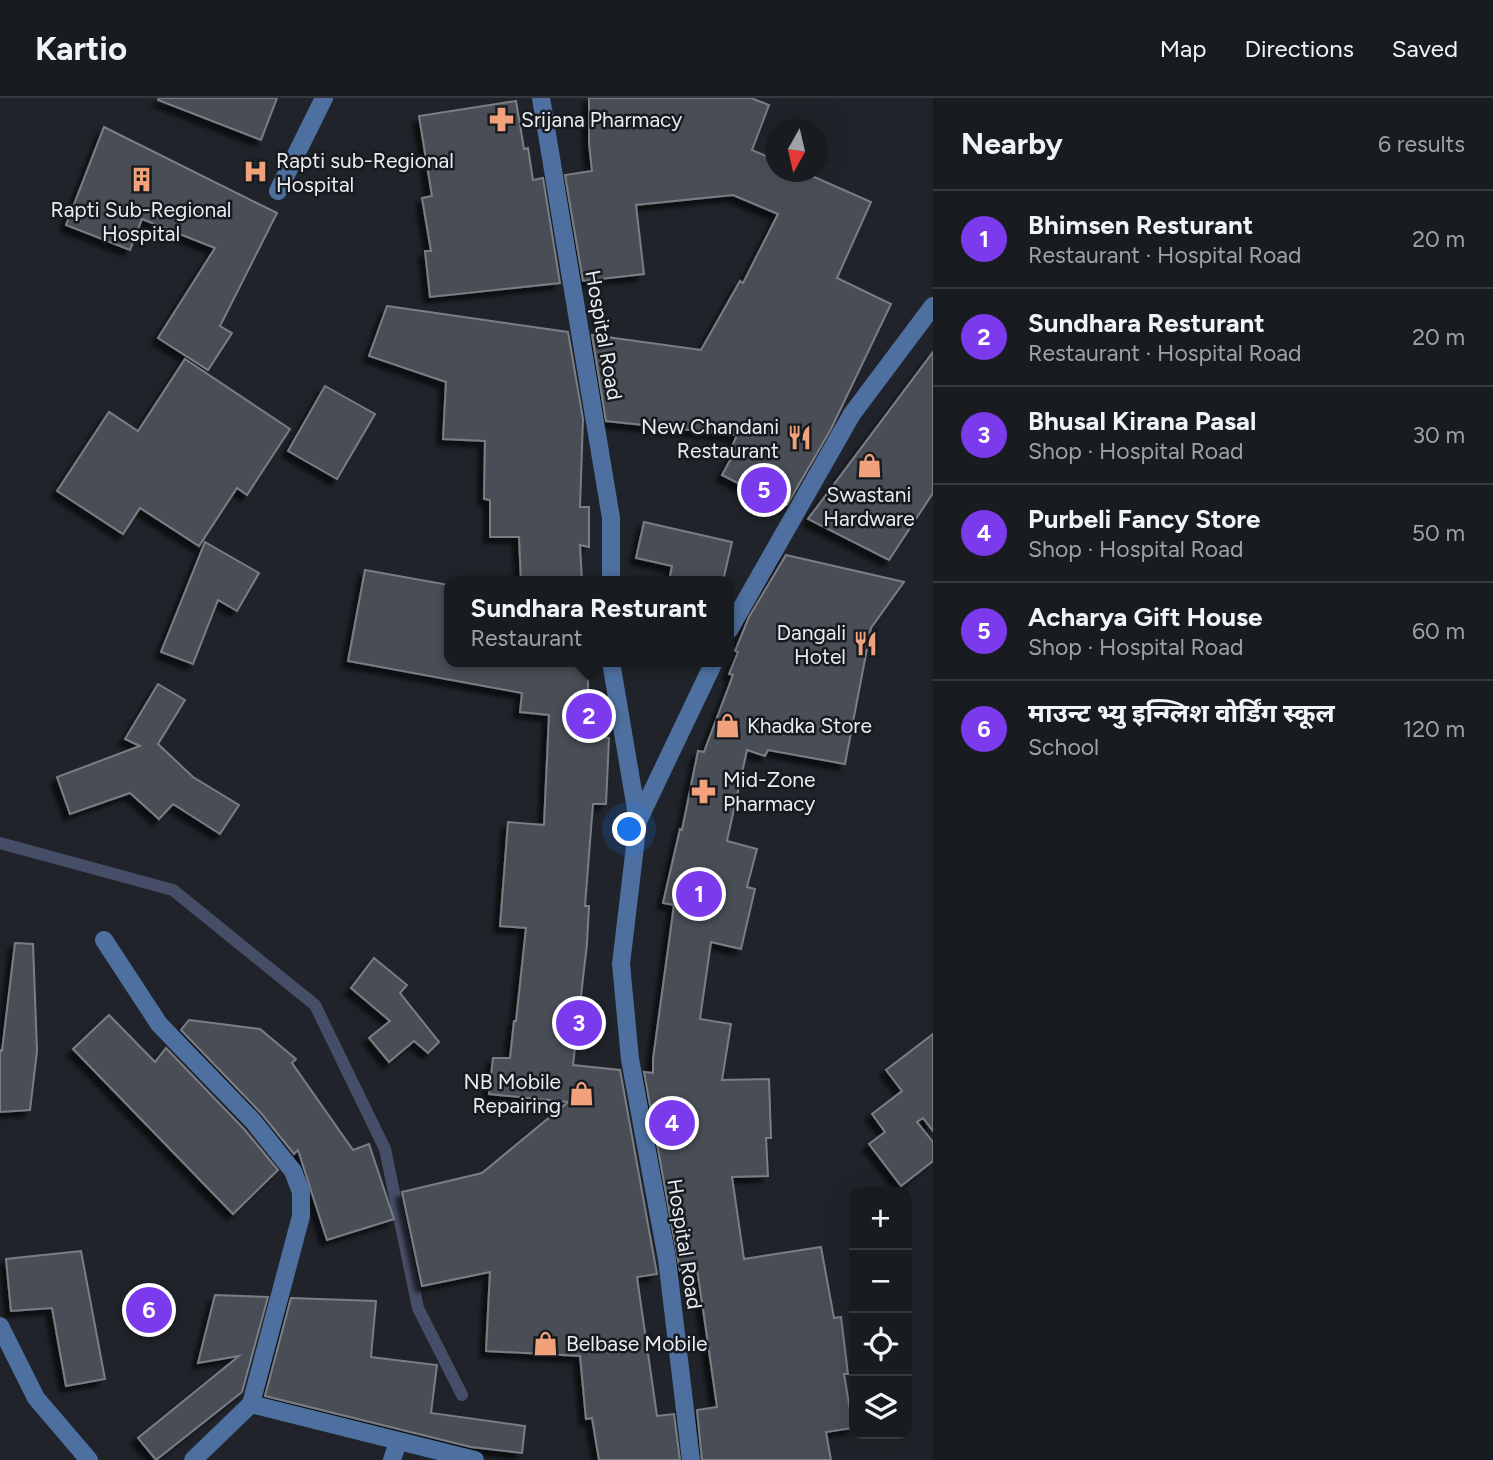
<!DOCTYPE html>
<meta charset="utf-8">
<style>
body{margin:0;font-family:Figtree,"Noto Sans Devanagari",sans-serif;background:#212429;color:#f1f3f6}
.controls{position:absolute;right:21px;bottom:21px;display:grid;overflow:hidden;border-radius:14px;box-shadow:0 7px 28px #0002}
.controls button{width:63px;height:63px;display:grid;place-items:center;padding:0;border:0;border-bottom:2px solid #36393e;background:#181b20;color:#f1f3f6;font:35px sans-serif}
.compass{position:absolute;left:765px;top:21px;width:63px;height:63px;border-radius:50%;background:#181b20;box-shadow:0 7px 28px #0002;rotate:188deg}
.you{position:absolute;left:630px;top:732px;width:24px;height:24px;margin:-18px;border:5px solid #fff;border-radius:50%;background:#1a73e8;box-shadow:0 0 0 10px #1a73e833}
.badge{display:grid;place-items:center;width:46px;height:46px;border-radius:50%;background:#7c3aed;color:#fff;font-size:23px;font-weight:700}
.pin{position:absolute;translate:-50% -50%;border:4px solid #fff;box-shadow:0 2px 7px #0006}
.popup{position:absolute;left:444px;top:478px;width:290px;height:91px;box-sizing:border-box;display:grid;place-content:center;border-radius:14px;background:#181b20;filter:drop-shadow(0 2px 5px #0005);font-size:23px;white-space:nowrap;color:#9fa1a5}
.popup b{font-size:26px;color:#f1f3f6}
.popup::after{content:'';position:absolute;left:50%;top:100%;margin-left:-14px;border:14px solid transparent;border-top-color:#181b20}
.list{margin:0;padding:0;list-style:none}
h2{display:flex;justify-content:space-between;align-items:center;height:91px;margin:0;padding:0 28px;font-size:30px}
h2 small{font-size:23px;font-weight:400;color:#9fa1a5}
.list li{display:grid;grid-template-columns:46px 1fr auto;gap:21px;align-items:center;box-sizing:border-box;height:98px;padding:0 28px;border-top:2px solid #36393e}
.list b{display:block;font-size:26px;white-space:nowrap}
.list p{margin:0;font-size:23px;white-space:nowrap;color:#9fa1a5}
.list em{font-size:23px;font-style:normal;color:#9fa1a5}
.icon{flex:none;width:38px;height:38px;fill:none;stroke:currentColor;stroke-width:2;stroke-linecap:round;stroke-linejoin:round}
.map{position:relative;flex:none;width:933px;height:1362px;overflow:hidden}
header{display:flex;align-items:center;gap:42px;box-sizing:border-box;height:98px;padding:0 35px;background:#181b20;border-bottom:2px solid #36393e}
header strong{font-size:33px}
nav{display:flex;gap:38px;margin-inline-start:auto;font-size:24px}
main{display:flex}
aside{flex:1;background:#181b20}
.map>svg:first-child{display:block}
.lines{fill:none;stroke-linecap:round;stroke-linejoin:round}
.stream{stroke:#464d67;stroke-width:12}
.building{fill:#4a4e54;stroke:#797e84;stroke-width:2;filter:url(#shadow)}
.minor{stroke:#4e70a0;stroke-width:18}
.labels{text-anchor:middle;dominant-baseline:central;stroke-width:5;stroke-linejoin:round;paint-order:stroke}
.poi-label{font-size:21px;fill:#eaecf0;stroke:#171b20;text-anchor:start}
.street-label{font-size:21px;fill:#eaecf0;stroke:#171b20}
</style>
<header>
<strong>Kartio</strong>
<nav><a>Map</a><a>Directions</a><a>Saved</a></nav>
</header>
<main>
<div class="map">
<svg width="933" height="1362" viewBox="0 0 933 1362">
<defs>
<filter id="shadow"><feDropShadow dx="-6" dy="6" stdDeviation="2" flood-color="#0009"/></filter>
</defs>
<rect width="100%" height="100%" fill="#20242a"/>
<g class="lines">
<!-- stream -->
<polyline class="stream" points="0,745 173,792 315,907 385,1051 418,1210 462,1297"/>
</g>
<!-- building -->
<g class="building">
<polygon points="159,0 277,0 261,42 158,2"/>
<polygon points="589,0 751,0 769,7 752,52 775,62 775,74 803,74 871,104 837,180 891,206 831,331 787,407 781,407 722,377 735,353 731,351 737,337 606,323 592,237 701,252 740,183 743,185 778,116 733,97 636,107 644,176 583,183 565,77 592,73 589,45"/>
<polygon points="516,3 524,51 528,50 533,82 543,80 560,185 430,199 425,153 431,153 422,100 432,98 419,18"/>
<polygon points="104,29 277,115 220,228 232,235 208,272 158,240 215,150 142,121 130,152 66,127"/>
<polygon points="387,208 568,234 583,321 580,409 589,409 589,449 580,447 582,483 521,483 519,439 490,439 490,402 484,401 485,343 443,341 446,284 369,258"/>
<polygon points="933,254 933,395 889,462 808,421"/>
<polygon points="185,261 290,331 247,397 237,390 199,448 140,410 123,436 57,393 109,314 138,333"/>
<polygon points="325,288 375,316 337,381 288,353"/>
<polygon points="644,424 732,444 723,483 669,483 672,468 636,460"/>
<polygon points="205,444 259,475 237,513 218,502 193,566 161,554"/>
<polygon points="786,457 904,484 871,530 845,666 768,652 765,658 747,652 727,743 757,751 747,789 755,791 741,851 711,844 700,921 731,926 722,982 769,981 771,1040 766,1040 768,1078 732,1079 744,1161 821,1149 834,1220 841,1219 848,1276 844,1276 853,1330 826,1334 831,1362 702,1362 697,1312 717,1309 704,1218 697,1171 680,1173 644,974 653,975 653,961 674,807 663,805 680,731 682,732 698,653 704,654 733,577 729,576 738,554 735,553 749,519"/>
<polygon points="365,472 449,487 449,564 588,564 588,608 607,610 604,639 609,640 606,706 593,706 585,808 589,808 587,846 573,967 620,972 657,1176 637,1179 657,1318 674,1316 680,1362 599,1362 592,1320 586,1321 580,1258 486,1253 490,1174 422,1188 402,1094 482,1075 568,1004 489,996 493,960 510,960 514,923 516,923 526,830 500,828 508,724 544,727 549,617 520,614 522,595 348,563"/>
<polygon points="158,586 185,602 158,646 193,679 239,707 220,736 173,706 159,721 130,695 70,716 57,679 140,648 125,641"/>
<polygon points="15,845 33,846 37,953 30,1012 0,1014 0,952 2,953"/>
<polygon points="374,860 407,887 400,895 439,944 428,955 414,943 389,964 369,940 390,923 351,890"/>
<polygon points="109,917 155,964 166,950 244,1031 278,1072 233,1116 73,951"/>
<polygon points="189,922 260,931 296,961 292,965 353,1052 369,1046 394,1121 327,1142 298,1052 294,1056 261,1015 181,932"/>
<polygon points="933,936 933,1033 923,1020 917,1024 933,1044 933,1063 901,1088 869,1046 885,1034 872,1016 902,993 886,972"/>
<polygon points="81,1153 105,1281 66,1288 52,1210 11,1213 6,1161"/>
<polygon points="215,1197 268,1199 242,1294 156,1362 138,1340 239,1258 198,1265"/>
<polygon points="291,1200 376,1203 371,1259 437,1267 431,1315 525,1328 522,1355 471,1349 265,1298"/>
</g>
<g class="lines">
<!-- minor -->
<g class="minor">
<polyline points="541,0 611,420 611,483"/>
<polyline points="278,93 324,0"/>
<polyline points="729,532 852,316 933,208"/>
<polyline points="611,564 638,723 621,866 630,961 667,1161 691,1362"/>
<polyline points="638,723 714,564"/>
<polyline points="104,842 159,926 253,1023 293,1073 301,1094 301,1118 251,1306"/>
<polyline points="0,1228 36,1300 89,1362"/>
<polyline points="193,1362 251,1306 475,1362"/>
<polyline points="392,1362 398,1344"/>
</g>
</g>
<!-- icons -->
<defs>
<symbol id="pharmacy-bare" viewBox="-9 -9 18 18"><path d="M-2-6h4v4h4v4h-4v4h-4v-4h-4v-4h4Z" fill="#f1a27b" stroke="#171b20" stroke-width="2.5" paint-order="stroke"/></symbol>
<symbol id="hospital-bare" viewBox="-9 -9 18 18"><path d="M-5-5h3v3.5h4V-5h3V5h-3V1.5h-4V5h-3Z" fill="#f1a27b" stroke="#171b20" stroke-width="2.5" paint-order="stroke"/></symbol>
<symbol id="building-bare" viewBox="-9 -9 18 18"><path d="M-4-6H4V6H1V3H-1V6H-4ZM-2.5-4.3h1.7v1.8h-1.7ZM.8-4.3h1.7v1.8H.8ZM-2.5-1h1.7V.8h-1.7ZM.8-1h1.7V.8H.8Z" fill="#f1a27b" stroke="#171b20" stroke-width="2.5" paint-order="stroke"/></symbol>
<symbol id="restaurant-bare" viewBox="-9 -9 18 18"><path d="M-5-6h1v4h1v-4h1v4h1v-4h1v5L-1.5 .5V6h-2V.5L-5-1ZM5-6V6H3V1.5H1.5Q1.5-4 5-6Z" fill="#f1a27b" stroke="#171b20" stroke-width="2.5" paint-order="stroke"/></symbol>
<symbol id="shop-bare" viewBox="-9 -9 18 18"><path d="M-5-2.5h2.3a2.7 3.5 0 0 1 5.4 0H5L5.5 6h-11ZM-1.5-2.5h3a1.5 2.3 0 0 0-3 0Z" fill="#f1a27b" stroke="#171b20" stroke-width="2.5" paint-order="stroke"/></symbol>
</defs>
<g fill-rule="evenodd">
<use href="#pharmacy-bare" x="484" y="4" width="35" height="35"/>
<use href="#hospital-bare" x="238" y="56" width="35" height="35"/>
<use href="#building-bare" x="124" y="64" width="35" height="35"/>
<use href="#restaurant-bare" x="782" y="322" width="35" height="35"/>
<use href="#shop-bare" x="852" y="350" width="35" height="35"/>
<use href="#restaurant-bare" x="848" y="528" width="35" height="35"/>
<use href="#shop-bare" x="710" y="610" width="35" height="35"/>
<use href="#pharmacy-bare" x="686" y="676" width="35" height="35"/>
<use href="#shop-bare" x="564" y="978" width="35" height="35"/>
<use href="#shop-bare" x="528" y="1228" width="35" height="35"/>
</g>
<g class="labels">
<!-- poi labels -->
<g class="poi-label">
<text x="521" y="21">Srijana Pharmacy</text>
<text x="276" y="62">Rapti sub-Regional<tspan x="276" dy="24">Hospital</tspan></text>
<text x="141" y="111" text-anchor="middle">Rapti Sub-Regional<tspan x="141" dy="24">Hospital</tspan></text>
<text x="779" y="328" text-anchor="end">New Chandani<tspan x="779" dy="24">Restaurant</tspan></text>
<text x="869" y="396" text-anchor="middle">Swastani<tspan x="869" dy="24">Hardware</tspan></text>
<text x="846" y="534" text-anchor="end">Dangali<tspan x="846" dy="24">Hotel</tspan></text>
<text x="747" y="627">Khadka Store</text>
<text x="723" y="681">Mid-Zone<tspan x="723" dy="24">Pharmacy</tspan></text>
<text x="561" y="983" text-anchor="end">NB Mobile<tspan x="561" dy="24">Repairing</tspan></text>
<text x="566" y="1245">Belbase Mobile</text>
</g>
<!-- street labels -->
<g class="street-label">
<text transform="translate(604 237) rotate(80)">Hospital Road</text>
<text transform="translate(685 1146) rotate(81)">Hospital Road</text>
</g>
</g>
</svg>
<div class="controls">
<button>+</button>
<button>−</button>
<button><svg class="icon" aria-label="locate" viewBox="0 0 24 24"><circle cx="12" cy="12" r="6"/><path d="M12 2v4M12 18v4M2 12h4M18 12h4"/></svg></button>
<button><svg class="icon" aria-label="layers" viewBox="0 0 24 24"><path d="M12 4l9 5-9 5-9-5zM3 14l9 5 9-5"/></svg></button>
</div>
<svg class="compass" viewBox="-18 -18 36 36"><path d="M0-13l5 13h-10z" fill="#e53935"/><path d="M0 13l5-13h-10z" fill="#9fa1a5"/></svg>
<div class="you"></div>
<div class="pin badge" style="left:699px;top:796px">1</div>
<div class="pin badge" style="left:589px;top:618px">2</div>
<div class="popup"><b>Sundhara Resturant</b>Restaurant</div>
<div class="pin badge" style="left:579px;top:925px">3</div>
<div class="pin badge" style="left:672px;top:1025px">4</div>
<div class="pin badge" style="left:764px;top:392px">5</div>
<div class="pin badge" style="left:149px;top:1212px">6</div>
</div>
<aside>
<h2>Nearby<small>6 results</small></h2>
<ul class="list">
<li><span class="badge">1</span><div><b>Bhimsen Resturant</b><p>Restaurant · Hospital Road</p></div><em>20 m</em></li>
<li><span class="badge">2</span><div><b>Sundhara Resturant</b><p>Restaurant · Hospital Road</p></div><em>20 m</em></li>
<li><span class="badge">3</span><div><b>Bhusal Kirana Pasal</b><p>Shop · Hospital Road</p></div><em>30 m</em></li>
<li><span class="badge">4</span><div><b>Purbeli Fancy Store</b><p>Shop · Hospital Road</p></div><em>50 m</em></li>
<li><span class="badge">5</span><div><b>Acharya Gift House</b><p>Shop · Hospital Road</p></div><em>60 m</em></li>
<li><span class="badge">6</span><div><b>माउन्ट भ्यु इन्ग्लिश वोर्डिंग स्कूल</b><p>School</p></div><em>120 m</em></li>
</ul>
</aside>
</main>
